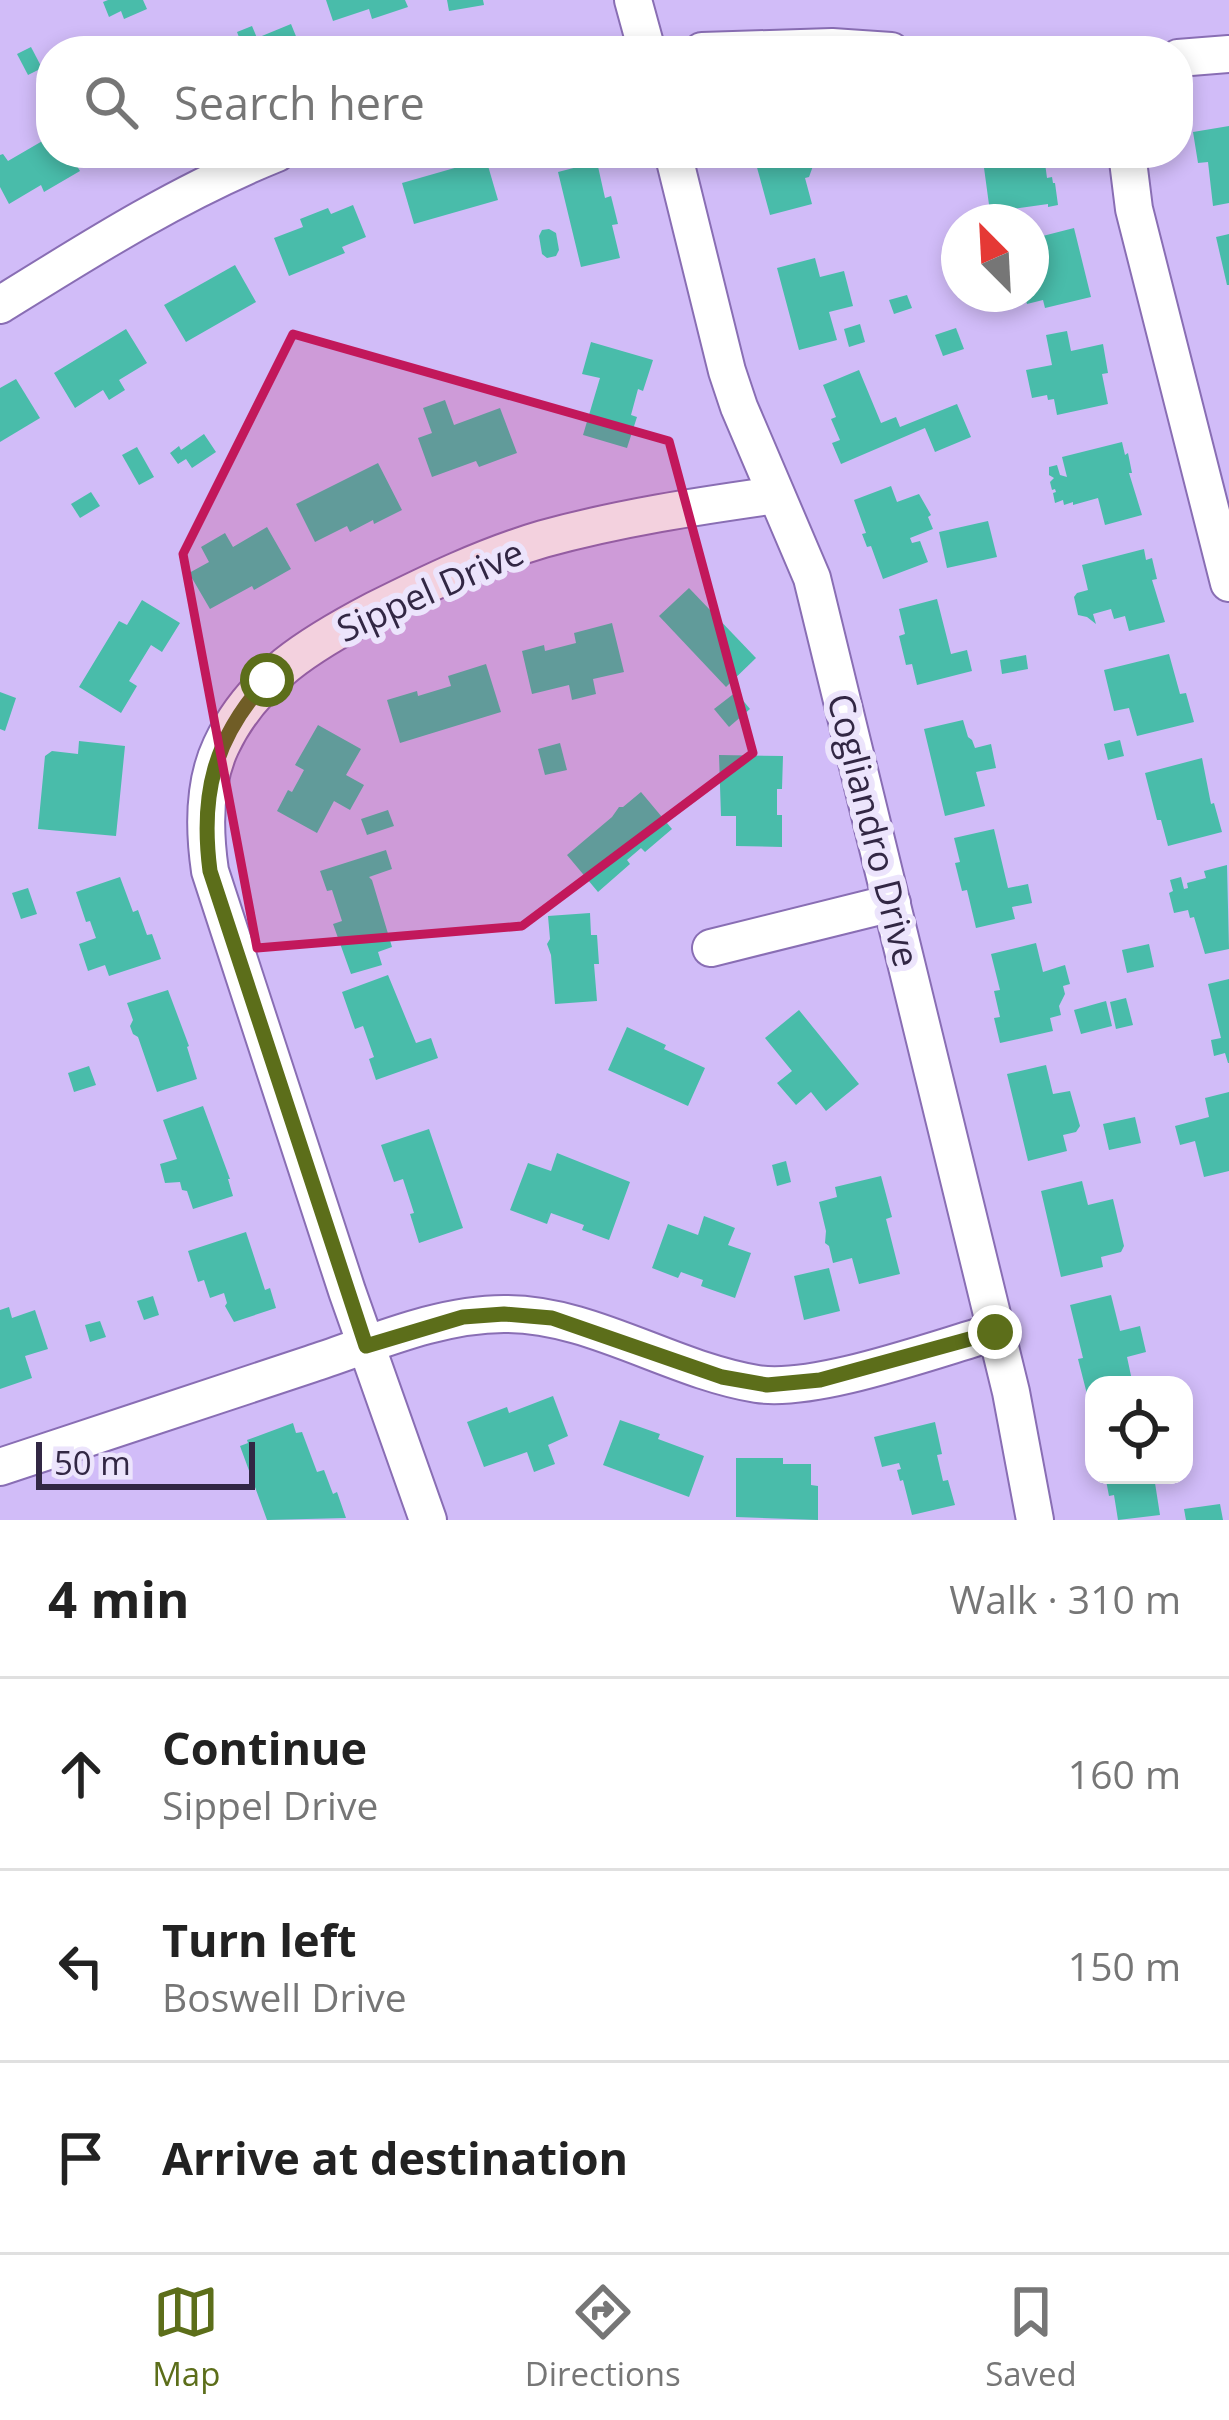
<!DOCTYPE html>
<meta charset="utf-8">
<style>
body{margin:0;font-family:"Open Sans",sans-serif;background:#f2f2f2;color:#222}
.controls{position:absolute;right:36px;bottom:36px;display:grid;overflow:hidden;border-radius:24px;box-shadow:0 6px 18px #0003}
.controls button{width:108px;height:108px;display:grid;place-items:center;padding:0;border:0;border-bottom:3px solid #e0e0e0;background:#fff;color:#222;font:60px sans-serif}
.compass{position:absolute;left:941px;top:204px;width:108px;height:108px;border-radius:50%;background:#fff;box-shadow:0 6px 18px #0003;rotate:336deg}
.scale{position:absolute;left:36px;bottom:30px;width:219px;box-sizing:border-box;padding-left:12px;border:6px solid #322744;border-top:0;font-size:33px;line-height:42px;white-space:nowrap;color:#322744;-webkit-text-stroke:9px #ece4fc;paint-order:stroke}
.stop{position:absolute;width:36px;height:36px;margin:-27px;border:9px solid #5c6e1a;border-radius:50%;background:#fff}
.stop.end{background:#5c6e1a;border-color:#fff;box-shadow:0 3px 12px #0008}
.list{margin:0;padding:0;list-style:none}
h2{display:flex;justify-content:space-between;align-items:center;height:156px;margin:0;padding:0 48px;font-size:51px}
h2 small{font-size:39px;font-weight:400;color:#767676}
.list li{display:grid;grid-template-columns:78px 1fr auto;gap:36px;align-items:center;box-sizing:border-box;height:192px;padding:0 48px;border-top:3px solid #e0e0e0}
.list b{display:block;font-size:45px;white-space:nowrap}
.list p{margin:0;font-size:39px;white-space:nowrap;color:#767676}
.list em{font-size:39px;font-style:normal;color:#767676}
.icon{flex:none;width:66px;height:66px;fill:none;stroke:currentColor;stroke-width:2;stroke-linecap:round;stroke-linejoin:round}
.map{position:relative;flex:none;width:1229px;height:1520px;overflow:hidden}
.search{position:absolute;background:#fff;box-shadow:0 6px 18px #0003;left:36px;right:36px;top:36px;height:132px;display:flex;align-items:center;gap:30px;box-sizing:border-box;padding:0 42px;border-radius:48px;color:#767676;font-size:45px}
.sheet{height:732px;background:#fff}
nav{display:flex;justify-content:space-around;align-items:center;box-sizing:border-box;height:168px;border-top:3px solid #e0e0e0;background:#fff;font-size:33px;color:#767676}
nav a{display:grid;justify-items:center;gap:6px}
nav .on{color:#5c6e1a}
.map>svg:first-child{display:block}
.building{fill:#49bcaa}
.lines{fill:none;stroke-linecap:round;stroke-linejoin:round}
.minor-casing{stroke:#896eb4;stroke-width:40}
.minor{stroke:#fff;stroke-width:36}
.route{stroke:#5c6e1a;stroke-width:15}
.marked{fill:#c2185b;fill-opacity:0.2;stroke:#c2185b;stroke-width:9;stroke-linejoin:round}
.labels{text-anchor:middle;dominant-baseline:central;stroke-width:12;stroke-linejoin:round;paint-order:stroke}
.street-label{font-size:36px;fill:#322744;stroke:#ece4fc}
</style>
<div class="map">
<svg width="1229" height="1520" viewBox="0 0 1229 1520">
<rect width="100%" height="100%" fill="#d1bcf8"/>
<!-- building -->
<g class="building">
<polygon points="108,0 143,0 147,9 124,19 121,11 109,17 103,2"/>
<polygon points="326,0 405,0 408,7 372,19 369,9 333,21"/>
<polygon points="447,0 483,0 484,5 449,11"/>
<polygon points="291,24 302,51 226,51 242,45 237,32 252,26 257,38"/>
<polygon points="31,47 42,68 28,75 17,54"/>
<polygon points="1229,126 1229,203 1213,206 1208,162 1198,163 1193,132"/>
<polygon points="51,136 51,153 69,153 80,171 44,192 41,185 9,204 0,187 0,155 3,154 8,161"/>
<polygon points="753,153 857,153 858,155 813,166 809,177 805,178 812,204 770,215"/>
<polygon points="982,153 1060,153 1061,161 1045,163 1047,178 1052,177 1053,183 1055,183 1058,205 1048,207 1048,204 990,212"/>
<polygon points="486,159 498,200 414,224 402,183"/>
<polygon points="597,162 605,198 611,196 618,224 612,225 620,258 581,267 558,172"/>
<polygon points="353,205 366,237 342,247 345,253 289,276 274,238 303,227 300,219 328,208 331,214"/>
<polygon points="1074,228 1091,297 1045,308 1043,300 1027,304 1024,294 1031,294 1031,266 1034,262 1031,239"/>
<polygon points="549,229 556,233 559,250 556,256 547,258 542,254 539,236 542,230"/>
<polygon points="1229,234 1229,285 1227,285 1216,237"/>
<polygon points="815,258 820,277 844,271 853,306 829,312 837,340 799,350 777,268"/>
<polygon points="235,265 256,302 186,342 164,305"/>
<polygon points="907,295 912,308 894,314 889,300"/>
<polygon points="860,324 865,342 849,347 844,329"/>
<polygon points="956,328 964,349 943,356 935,335"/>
<polygon points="126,329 147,363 119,380 125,390 109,400 103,390 75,408 54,373"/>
<polygon points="1067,331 1071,351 1103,344 1108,373 1102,374 1108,404 1057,415 1054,399 1048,400 1047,395 1032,398 1026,370 1052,365 1046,335"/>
<polygon points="591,342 653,360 643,391 638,389 631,415 637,417 627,448 583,435 600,378 582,374"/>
<polygon points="859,370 881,423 896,417 900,427 957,404 971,437 935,452 925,428 841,464 832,443 840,440 831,419 836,417 823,385"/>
<polygon points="16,379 40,418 0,442 0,388"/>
<polygon points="445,400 454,425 500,408 517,453 479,467 476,461 432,477 418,438 432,433 423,408"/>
<polygon points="204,434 216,452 192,468 186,459 178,464 170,453 179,446 181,450"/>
<polygon points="1122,442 1125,455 1128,453 1132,473 1129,473 1142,515 1105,525 1098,498 1073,505 1073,502 1064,505 1063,500 1055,503 1053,493 1056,492 1055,489 1052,490 1050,482 1054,478 1049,475 1049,467 1057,465 1060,475 1067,477 1062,457"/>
<polygon points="137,447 154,477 139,485 122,455"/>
<polygon points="378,463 402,510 374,524 373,520 350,532 347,526 315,542 296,504"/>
<polygon points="891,486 897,502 919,494 931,515 928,517 933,529 910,538 912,543 920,541 928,562 883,579 871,546 867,547 862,534 866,533 854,500"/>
<polygon points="91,492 100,506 80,518 71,504"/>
<polygon points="988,521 997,557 947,568 939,532"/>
<polygon points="267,527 291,569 254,590 252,586 210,609 189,573 209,562 201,547 225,533 233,547"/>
<polygon points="1144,549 1146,560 1152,558 1157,579 1152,580 1165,622 1129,631 1125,616 1114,619 1111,609 1093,614 1096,624 1087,617 1078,615 1074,597 1077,593 1088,590 1082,565"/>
<polygon points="689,588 756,658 726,687 659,616"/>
<polygon points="937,599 951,654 967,650 972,671 917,685 912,664 906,665 899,636 905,634 899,609"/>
<polygon points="142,600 180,623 162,652 151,645 129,681 137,686 121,713 79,687 119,621 127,625"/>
<polygon points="612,623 624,672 593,679 596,694 572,700 569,685 532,694 522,651 544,645 545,651 576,643 574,633"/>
<polygon points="1169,654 1180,694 1186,693 1194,722 1137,736 1129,708 1114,711 1104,670"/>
<polygon points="1026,655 1028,669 1002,674 1000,660"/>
<polygon points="486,664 501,712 400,743 387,700 417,691 418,696 451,686 448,676"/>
<polygon points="0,692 16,698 5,731 0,729"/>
<polygon points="736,692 750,709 729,727 714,709"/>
<polygon points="963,720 968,737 972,740 975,748 991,744 996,768 976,772 985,806 945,816 924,729"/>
<polygon points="318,725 361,749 346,775 364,785 350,810 334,801 317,833 277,811 288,790 292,792 304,770 295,765"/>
<polygon points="1120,740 1124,756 1108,760 1104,744"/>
<polygon points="79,741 125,746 116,836 38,829 45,756 52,751 78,754"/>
<polygon points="560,743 567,770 545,775 538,749"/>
<polygon points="719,755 783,756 782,789 777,789 777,815 782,815 782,847 736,846 736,816 721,816"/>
<polygon points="1202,758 1211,804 1214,803 1222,832 1168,846 1161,820 1157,820 1145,773"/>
<polygon points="641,792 672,829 645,852 641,848 627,860 630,864 598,892 567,855 612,817 619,807 623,807"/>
<polygon points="388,810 394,826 367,835 361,819"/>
<polygon points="994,829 1008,888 1028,884 1032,903 1012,907 1015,919 976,928 967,890 962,891 955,863 960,862 954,838"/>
<polygon points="386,850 392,869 369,877 372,880 392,947 378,952 382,965 351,974 333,924 342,921 332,890 327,891 320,871"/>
<polygon points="1227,865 1229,949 1205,954 1194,917 1190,918 1188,910 1174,913 1169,893 1173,891 1170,880 1181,877 1184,889 1188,888 1187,883 1206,878 1204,871"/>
<polygon points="120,877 133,912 138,910 147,935 152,934 161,959 109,976 105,965 88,971 79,944 96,938 90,921 86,922 76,892"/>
<polygon points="28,888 37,914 21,919 12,893"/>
<polygon points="590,913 591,935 597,935 599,964 594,964 597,1001 555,1004 551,955 547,944 550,939 548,916"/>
<polygon points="1036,943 1043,972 1065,965 1070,984 1063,986 1065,994 1059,1006 1061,1015 1050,1018 1053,1031 1000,1043 994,1018 1000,1017 994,991 1000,990 991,954"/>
<polygon points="1149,944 1154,967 1127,973 1122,950"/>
<polygon points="388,975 416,1043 431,1038 438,1058 376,1080 369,1059 374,1057 363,1026 355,1029 342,992"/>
<polygon points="1229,979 1229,1063 1228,1063 1225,1053 1214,1056 1211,1040 1221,1038 1208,984"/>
<polygon points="168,990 189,1046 187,1047 197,1079 157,1092 138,1037 133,1034 130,1026 133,1020 127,1003"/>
<polygon points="1126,998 1133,1025 1116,1029 1110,1002"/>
<polygon points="1106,1001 1112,1026 1081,1034 1074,1010"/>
<polygon points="799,1010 859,1084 826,1111 811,1092 796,1105 777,1083 792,1071 765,1038"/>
<polygon points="627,1027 666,1045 664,1049 705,1068 688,1106 608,1070"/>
<polygon points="1046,1065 1053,1094 1070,1091 1080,1126 1076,1132 1063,1135 1067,1151 1028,1161 1007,1074"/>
<polygon points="89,1066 96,1085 74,1092 68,1073"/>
<polygon points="1229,1092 1229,1171 1204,1177 1195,1141 1180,1145 1175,1126 1209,1117 1205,1098"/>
<polygon points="203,1106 230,1179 228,1179 233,1196 193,1209 187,1191 182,1190 180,1182 165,1183 160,1164 177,1159 163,1120"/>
<polygon points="1135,1117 1141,1143 1109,1150 1103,1124"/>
<polygon points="429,1129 463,1228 419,1243 410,1214 414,1213 403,1179 394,1182 381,1145"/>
<polygon points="557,1153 630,1182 609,1240 582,1230 584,1225 551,1213 547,1224 510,1210 528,1163 551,1171"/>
<polygon points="786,1161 791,1182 777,1186 772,1165"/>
<polygon points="881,1176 892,1217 886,1219 900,1274 859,1284 852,1258 833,1263 829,1246 825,1243 826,1231 819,1202 837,1197 835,1187"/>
<polygon points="1082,1181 1088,1205 1113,1199 1124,1246 1121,1252 1101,1257 1103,1267 1061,1277 1041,1191"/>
<polygon points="704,1216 735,1228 728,1245 751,1253 735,1298 701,1286 703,1280 681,1272 678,1278 652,1268 668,1224 698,1235"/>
<polygon points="246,1232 265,1290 270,1288 276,1308 234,1322 225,1306 227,1303 224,1293 210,1298 204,1280 198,1282 188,1251"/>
<polygon points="829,1268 840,1311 804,1320 794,1276"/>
<polygon points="1111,1295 1120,1331 1140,1326 1146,1352 1127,1357 1133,1385 1094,1385 1094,1396 1088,1398 1078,1359 1083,1358 1070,1305"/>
<polygon points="153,1296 159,1315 144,1320 137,1301"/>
<polygon points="9,1307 12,1318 35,1310 48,1349 25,1356 32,1378 0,1389 0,1310"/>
<polygon points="100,1321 106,1337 90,1342 85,1325"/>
<polygon points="553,1396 568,1436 548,1445 555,1464 534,1472 527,1452 484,1467 467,1422 507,1407 509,1413"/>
<polygon points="620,1420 660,1434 658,1439 704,1456 689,1497 603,1465"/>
<polygon points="935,1422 942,1454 937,1455 943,1481 948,1480 955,1505 912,1515 903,1480 900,1481 897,1470 901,1469 899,1463 882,1467 874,1437"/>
<polygon points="293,1423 296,1433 302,1432 317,1472 324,1470 333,1494 337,1492 346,1518 267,1520 240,1446 248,1443 247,1440"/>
<polygon points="736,1458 783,1458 783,1464 811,1464 811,1485 818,1486 818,1520 736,1517"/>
<polygon points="1105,1475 1171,1475 1172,1480 1155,1483 1160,1515 1118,1520 1114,1495 1109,1496"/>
<polygon points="1220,1504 1223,1520 1186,1520 1184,1509"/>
</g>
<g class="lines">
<defs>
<g id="minor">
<polyline points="633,0 647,51"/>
<polyline points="702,51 832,47 891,51"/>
<polyline points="1178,58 1229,54"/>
<polyline points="673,153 727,371 739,407 812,578 1011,1392 1035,1520"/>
<polyline points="1127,153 1134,209 1229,583"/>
<path d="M0 305C90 249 178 193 277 153"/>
<polyline points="711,948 892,903"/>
<path d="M0 1467C104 1433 207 1398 311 1364 372 1344 438 1314 504 1314 590 1313 671 1370 757 1384 816 1393 935 1349 995 1332"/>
<path d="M428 1520 347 1291 210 871C204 830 203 784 221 746 253 678 312 643 375 610 429 583 485 556 543 539 619 518 698 506 776 495"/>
</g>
</defs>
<!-- minor casing -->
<use href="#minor" class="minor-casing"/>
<!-- minor -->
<use href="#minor" class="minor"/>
</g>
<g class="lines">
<!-- route -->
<path class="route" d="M267 680C214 738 200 794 210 871L366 1346 463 1317 504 1314 552 1318 722 1377 767 1385 820 1380 995 1332"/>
</g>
<!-- marked area -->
<path class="marked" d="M293 334 669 441 753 753 522 926 257 948 183 554Z"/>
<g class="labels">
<!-- street labels -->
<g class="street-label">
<text transform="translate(430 590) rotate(-24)">Sippel Drive</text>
<text transform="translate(874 830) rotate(76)">Cogliandro Drive</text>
</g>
</g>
</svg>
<div class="controls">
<button><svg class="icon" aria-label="locate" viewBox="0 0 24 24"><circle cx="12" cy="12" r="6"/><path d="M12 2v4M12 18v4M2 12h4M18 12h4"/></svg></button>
</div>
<svg class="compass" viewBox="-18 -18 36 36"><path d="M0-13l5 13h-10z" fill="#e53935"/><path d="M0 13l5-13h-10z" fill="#767676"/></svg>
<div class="scale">50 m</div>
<div class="stop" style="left:267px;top:680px"></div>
<div class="stop end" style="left:995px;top:1332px"></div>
<div class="search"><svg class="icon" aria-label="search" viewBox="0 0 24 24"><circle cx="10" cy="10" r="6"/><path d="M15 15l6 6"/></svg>Search here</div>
</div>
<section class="sheet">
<h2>4 min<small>Walk · 310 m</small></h2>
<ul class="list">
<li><svg class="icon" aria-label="ahead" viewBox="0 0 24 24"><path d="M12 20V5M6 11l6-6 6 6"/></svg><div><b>Continue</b><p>Sippel Drive</p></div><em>160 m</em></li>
<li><svg class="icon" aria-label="left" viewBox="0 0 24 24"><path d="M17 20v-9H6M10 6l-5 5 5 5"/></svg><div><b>Turn left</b><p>Boswell Drive</p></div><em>150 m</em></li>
<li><svg class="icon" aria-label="arrive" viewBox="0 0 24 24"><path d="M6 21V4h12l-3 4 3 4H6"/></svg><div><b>Arrive at destination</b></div></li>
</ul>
</section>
<nav>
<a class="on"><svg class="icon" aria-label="map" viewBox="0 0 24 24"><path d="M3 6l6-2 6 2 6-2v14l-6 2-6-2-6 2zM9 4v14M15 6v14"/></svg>Map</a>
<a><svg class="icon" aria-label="directions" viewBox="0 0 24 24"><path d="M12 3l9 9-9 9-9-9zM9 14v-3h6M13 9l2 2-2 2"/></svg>Directions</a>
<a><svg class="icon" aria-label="saved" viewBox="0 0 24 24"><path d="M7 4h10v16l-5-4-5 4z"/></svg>Saved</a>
</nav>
